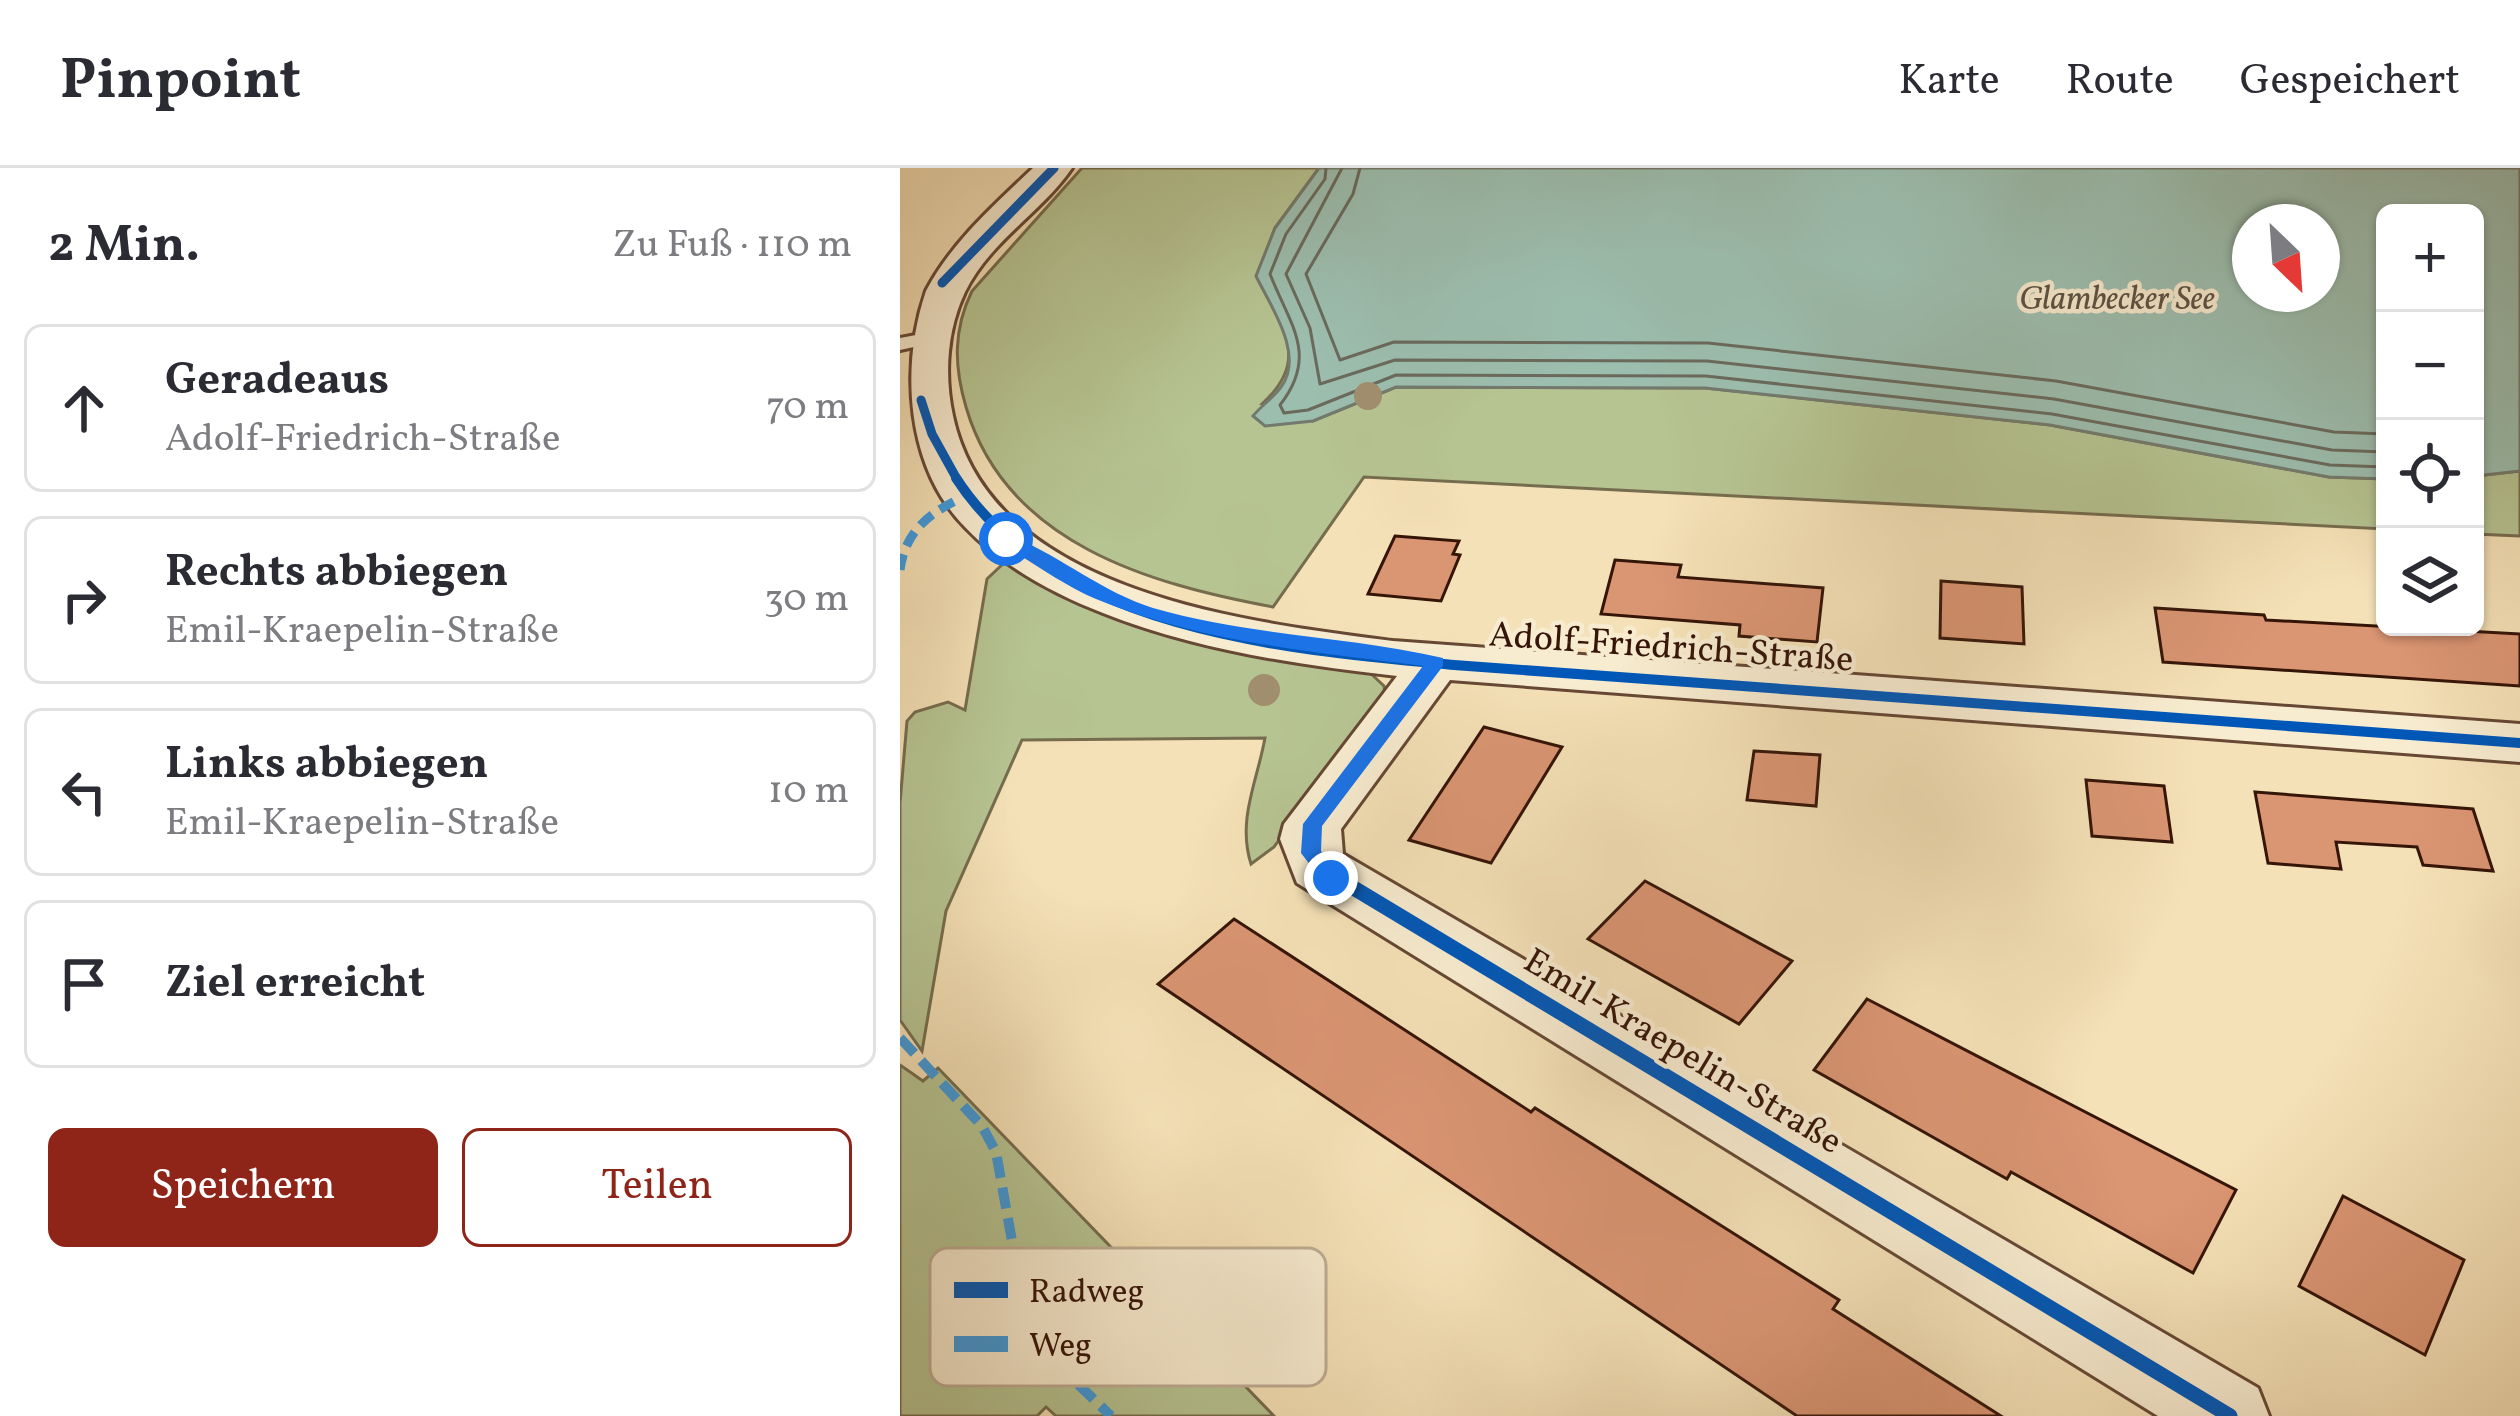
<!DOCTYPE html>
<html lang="de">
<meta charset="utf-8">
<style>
body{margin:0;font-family:Vollkorn,serif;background:#f7f7f7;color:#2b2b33}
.controls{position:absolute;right:36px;top:36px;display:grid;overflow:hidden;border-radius:18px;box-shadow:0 3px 9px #0004}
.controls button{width:108px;height:108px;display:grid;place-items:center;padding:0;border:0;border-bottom:3px solid #e1e1e2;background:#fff;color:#2b2b33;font:60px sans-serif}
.compass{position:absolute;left:1332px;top:36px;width:108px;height:108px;border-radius:50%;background:#fff;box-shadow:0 3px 9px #0004;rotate:155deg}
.stop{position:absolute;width:36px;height:36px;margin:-27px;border:9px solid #1a73e8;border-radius:50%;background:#fff}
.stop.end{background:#1a73e8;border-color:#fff;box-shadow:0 3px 12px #0008}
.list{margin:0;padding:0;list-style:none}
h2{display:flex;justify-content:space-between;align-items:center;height:156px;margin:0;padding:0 48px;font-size:51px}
h2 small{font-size:39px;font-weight:400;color:#7c7c81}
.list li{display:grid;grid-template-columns:78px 1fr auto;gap:36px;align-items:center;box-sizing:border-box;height:168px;margin:0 24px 24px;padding:0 24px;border:3px solid #e1e1e2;border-radius:18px}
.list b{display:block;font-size:45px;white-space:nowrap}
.list p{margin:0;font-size:39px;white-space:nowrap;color:#7c7c81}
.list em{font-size:39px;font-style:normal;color:#7c7c81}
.actions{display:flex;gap:24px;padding:36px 48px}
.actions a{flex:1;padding:27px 0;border:3px solid #8f2418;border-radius:18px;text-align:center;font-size:42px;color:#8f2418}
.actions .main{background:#8f2418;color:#fff}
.icon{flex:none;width:66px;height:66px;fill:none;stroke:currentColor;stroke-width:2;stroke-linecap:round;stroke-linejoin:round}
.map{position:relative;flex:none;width:1620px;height:1248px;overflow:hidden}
header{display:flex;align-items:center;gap:72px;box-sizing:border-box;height:168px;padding:0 60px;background:#fff;border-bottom:3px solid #e1e1e2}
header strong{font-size:57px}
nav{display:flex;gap:66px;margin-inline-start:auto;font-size:42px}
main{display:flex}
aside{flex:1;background:#fff}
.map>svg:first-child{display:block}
.green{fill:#b6c492;stroke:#766c4e;stroke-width:3}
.water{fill:#9cbeaf;stroke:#737a6d;stroke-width:3;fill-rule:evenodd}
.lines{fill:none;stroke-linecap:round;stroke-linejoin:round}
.shore{stroke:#696a5c;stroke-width:3}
.building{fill:#da9573;stroke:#361509;stroke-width:3}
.lane-casing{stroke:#664834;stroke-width:6}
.street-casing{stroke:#664834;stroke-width:6}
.lane{fill:#f8ecd0;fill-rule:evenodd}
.street{fill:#f8ecd0;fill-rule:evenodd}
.quiet-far1{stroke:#3e9add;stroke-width:9;stroke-dasharray:16 9;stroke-linecap:butt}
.quiet{stroke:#3e9add;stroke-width:10;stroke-dasharray:21 10;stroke-linecap:butt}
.cycleway-far2-casing{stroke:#f8ecd0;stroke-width:15}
.cycleway-far1-casing{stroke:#f8ecd0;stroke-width:18}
.cycleway-casing{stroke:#f8ecd0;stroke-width:22}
.cycleway-far2{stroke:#0057b8;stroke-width:9}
.cycleway-far1{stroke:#0057b8;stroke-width:10}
.cycleway{stroke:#0057b8;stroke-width:15}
.tree{fill:#a18e6e}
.route{fill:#1a73e8}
.labels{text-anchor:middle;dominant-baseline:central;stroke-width:9;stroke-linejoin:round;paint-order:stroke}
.far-water-label{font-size:33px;font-style:italic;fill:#5a5043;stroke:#f8ecd0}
.street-label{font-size:36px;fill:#361509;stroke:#f8ecd0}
.key{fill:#f8ecd0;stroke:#beac94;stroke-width:3}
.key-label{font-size:33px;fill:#361509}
</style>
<header>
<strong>Pinpoint</strong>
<nav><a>Karte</a><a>Route</a><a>Gespeichert</a></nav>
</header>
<main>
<aside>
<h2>2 Min.<small>Zu Fuß · 110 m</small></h2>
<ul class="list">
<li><svg class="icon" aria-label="ahead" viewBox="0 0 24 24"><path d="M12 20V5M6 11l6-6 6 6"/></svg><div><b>Geradeaus</b><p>Adolf-Friedrich-Straße</p></div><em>70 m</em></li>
<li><svg class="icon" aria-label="right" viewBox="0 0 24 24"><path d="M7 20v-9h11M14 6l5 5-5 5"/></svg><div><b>Rechts abbiegen</b><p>Emil-Kraepelin-Straße</p></div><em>30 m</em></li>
<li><svg class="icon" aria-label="left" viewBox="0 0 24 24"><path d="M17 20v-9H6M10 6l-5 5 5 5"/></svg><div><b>Links abbiegen</b><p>Emil-Kraepelin-Straße</p></div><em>10 m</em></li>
<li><svg class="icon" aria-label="arrive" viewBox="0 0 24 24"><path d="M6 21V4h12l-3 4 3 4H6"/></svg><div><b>Ziel erreicht</b></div></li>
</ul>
<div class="actions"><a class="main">Speichern</a><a>Teilen</a></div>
</aside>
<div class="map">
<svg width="1620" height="1248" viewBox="0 0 1620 1248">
<rect width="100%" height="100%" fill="#f5e1b7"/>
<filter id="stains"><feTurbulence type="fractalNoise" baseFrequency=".00167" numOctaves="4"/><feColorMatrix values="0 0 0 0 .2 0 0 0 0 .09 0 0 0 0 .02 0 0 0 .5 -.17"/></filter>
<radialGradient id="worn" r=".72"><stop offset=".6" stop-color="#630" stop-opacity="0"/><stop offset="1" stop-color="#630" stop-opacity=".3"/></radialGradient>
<!-- green -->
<g class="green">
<path d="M182 0H419L375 60 357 108C381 159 412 191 362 236L413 253 496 219 805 220 1150 257 1429 309 1485 311V361L464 309 373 439C250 416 106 376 66 239 54 198 53 162 72 123Z"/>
<polygon points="1620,303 1620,368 1575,366 1575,308"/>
<path d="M105 394 468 503 484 518 485 527 374 679 351 696C337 652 357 614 365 570L122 572 46 743 22 883 0 852V635L7 553 15 544 48 534 65 542 87 411Z"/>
<polygon points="0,897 23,913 38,900 374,1248 156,1248 146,1239 137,1248 0,1248"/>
</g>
<!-- water -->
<path class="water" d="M419 0H1620V303L1575 308V45H1485V311L1429 309 1150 257 805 220 496 219 413 253 365 258 353 248C361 238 373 230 381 219 405 187 371 139 356 108L375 60ZM1350 54H1422V126H1350Z"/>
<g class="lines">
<!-- shore -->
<g class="shore">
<path d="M426 0 425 11 386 66 370 106C390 157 419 187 380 237L384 245 408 242 496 207 806 208 1152 246 1430 297 1485 299"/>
<polyline points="442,0 386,106 410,160 420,216 495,192 807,193 1154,231 1432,282 1485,284"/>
<polyline points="460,0 453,26 406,106 440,192 494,174 808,175 1156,213 1434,264 1485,266"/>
</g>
</g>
<!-- building -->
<g class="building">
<polygon points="495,368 559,373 553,386 560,387 541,433 468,426"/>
<polygon points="715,392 781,397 778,409 923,420 917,474 839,468 840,457 701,446"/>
<polygon points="1041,413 1122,419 1124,476 1040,470"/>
<polygon points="1255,440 1364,447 1366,452 1620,466 1620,518 1263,494"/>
<polygon points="584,559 662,579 591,695 509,672"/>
<polygon points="854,583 920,587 916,638 847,632"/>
<polygon points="1186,612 1264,618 1272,674 1192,668"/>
<polygon points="1355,624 1573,641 1593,703 1523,697 1517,679 1436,674 1441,701 1368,695"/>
<polygon points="745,713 892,793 839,856 688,771"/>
<polygon points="334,751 631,944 635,940 939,1132 933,1141 1101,1248 897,1248 258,816"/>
<polygon points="967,831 1336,1022 1293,1105 1111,1004 1107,1011 914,902"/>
<polygon points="1443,1028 1564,1092 1525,1187 1399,1118"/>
</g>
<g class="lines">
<defs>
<polygon id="lane" points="16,167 23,169 23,177 0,182 0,170"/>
<path id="street" d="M133 0H172C141 45 90 73 65 124 47 162 44 207 53 248 91 425 345 454 493 473L1620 556V594L550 512 441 661 443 686 1358 1220 1369 1248H1258L397 715 380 671 384 656 497 508C399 497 296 482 203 445 154 426 102 398 65 359 6 299 0 199 26 123 51 75 94 37 133 0Z"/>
</defs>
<!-- lane casing -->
<use href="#lane" class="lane-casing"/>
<!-- street casing -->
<use href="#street" class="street-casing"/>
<!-- lane -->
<use href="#lane" class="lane"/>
<!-- street -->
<use href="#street" class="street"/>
<!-- quiet-far1 -->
<path class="quiet-far1" d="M0 402C5 363 30 344 64 329"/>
<!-- quiet -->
<polyline class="quiet" points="0,870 82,958 96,984 124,1140 157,1196 211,1248"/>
<defs>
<g id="cycleway-far2">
<polyline points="42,115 154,0"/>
<polyline points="21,232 32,266 58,313"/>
</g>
<g id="cycleway-far1">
<path d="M56 310C155 463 389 482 554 497L1620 575"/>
<polyline points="452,719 418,699 409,671 413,656 536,494"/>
</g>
<polyline id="cycleway" points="447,716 1330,1248"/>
</defs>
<!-- cycleway-far2 casing -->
<use href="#cycleway-far2" class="cycleway-far2-casing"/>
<!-- cycleway-far1 casing -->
<use href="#cycleway-far1" class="cycleway-far1-casing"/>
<!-- cycleway casing -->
<use href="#cycleway" class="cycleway-casing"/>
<!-- cycleway-far2 -->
<use href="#cycleway-far2" class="cycleway-far2"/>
<!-- cycleway-far1 -->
<use href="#cycleway-far1" class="cycleway-far1"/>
<!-- cycleway -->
<use href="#cycleway" class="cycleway"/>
</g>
<!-- trees -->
<g class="tree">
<circle cx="468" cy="228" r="14"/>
<circle cx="364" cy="522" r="16"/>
</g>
<!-- route -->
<path class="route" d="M106 366C157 385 199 423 253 440 349 468 448 468 543 490V498L422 658 421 683 441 710 438 715H424L401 685 403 656 523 498C414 484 299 474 196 431 163 417 131 393 100 375L97 371Z"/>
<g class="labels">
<!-- far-water labels -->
<g class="far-water-label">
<text x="1217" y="133">Glambecker See</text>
</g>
<!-- street labels -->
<g class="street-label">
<text transform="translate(771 481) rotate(4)">Adolf-Friedrich-Straße</text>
<text transform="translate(782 885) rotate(31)">Emil-Kraepelin-Straße</text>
</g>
</g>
<!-- legend -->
<rect x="30" y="1080" width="396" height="138" rx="18" class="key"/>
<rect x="54" y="1114" width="54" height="16" fill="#0057b8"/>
<rect x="54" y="1168" width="54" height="16" fill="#3e9add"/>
<g class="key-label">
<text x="129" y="1134">Radweg</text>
<text x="129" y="1188">Weg</text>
</g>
<rect width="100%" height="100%" filter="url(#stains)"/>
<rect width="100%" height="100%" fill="url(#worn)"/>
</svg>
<div class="controls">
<button>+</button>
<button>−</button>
<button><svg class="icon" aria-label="locate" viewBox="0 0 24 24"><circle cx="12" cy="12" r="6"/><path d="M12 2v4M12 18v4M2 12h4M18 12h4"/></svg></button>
<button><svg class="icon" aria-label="layers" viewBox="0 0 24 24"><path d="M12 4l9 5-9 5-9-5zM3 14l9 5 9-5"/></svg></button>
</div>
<svg class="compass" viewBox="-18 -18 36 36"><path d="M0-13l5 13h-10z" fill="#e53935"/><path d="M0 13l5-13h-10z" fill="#7c7c81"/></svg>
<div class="stop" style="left:106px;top:371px"></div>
<div class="stop end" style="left:431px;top:710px"></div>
</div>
</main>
